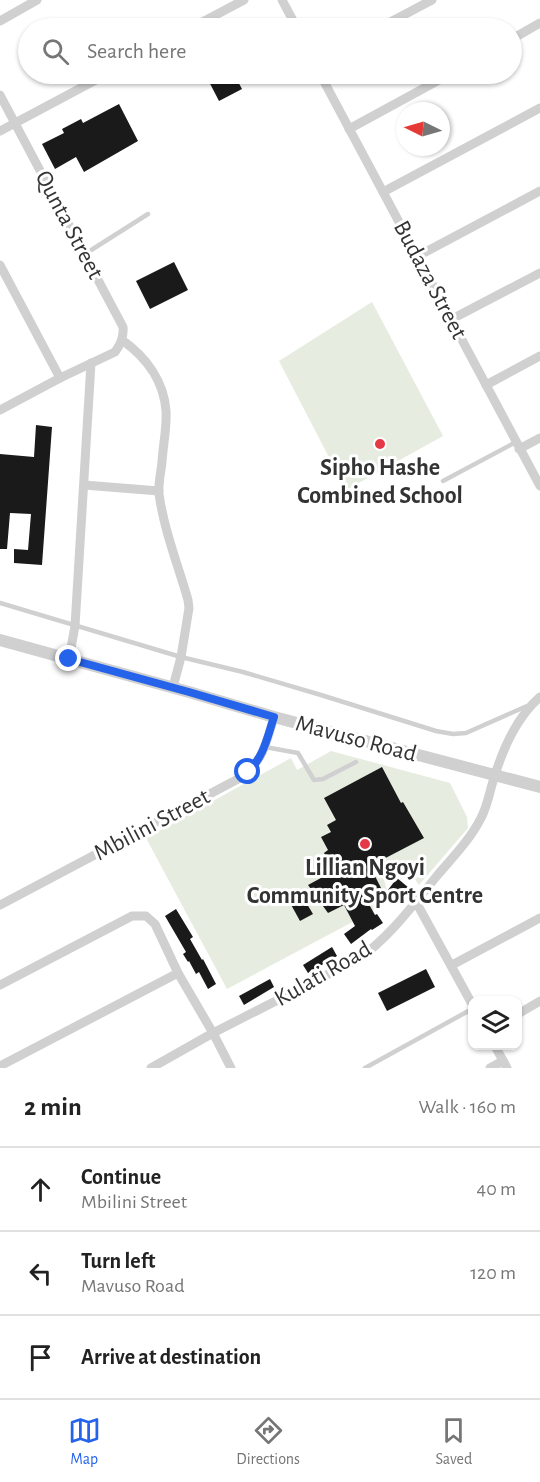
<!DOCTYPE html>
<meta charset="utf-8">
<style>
body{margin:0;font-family:"Alegreya Sans",sans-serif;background:#f6f6f6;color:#222}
.controls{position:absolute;right:18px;bottom:18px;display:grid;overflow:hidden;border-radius:12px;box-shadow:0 2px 4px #0004}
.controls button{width:54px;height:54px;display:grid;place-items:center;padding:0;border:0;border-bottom:2px solid #e0e0e0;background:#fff;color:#222;font:30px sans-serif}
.compass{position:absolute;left:396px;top:102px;width:54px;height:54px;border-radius:50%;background:#fff;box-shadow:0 2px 4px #0004;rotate:275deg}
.stop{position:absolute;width:18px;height:18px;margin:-14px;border:4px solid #2563eb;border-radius:50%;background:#fff}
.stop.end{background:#2563eb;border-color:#fff;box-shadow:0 2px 6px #0008}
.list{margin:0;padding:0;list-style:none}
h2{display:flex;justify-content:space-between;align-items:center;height:78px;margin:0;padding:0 24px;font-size:26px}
h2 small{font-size:20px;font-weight:400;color:#767676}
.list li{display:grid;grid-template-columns:39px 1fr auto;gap:18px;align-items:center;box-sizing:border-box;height:84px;padding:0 24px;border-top:2px solid #e0e0e0}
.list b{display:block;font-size:22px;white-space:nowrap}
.list p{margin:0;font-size:20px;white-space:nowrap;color:#767676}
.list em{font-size:20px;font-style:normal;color:#767676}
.icon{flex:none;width:33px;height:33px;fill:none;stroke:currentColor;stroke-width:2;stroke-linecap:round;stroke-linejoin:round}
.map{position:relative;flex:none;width:540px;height:1068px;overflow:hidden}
.search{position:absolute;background:#fff;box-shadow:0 2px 4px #0004;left:18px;right:18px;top:18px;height:66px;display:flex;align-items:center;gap:15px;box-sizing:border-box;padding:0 21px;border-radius:33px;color:#767676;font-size:22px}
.sheet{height:330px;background:#fff}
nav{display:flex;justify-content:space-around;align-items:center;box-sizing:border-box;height:84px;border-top:2px solid #e0e0e0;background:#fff;font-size:16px;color:#767676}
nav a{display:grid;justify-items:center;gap:3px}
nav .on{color:#2563eb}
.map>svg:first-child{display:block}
.green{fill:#e6ecdf}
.building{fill:#1a1a1a}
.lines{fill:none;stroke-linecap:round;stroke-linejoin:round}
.service{stroke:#d0d0d0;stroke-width:4.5}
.minor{stroke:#d0d0d0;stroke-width:9}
.tertiary{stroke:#d0d0d0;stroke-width:12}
.route{stroke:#2563eb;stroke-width:8}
.poi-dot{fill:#e63946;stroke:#fff;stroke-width:2}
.labels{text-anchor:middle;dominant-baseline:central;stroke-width:6;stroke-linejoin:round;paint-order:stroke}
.street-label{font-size:24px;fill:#333;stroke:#fff}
.poi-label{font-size:24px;font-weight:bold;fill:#333;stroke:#fff}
</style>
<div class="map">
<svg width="540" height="1068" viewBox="0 0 540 1068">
<rect width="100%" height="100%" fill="#fff"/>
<!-- green -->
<g class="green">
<polygon points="372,302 443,436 346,490 279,361"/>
<polygon points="331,751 450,783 467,817 468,828 419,885 404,865 384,879 390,902 227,989 146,838 291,758 297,770"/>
</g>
<!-- building -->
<g class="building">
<polygon points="205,74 234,74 242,89 219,101"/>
<polygon points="119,104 138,141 84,172 76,157 55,169 42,144 64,133 62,129 81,119 83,123"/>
<polygon points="174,262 188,290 150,309 136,281"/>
<polygon points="36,425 52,427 42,565 14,563 14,549 28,550 31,514 10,513 7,549 0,549 0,454 34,457"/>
<polygon points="382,767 401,803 403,802 424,838 374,864 378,872 374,874 382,890 366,899 375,915 377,914 383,923 372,930 371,929 351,944 344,934 355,926 344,905 328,913 308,885 332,872 329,868 332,867 324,853 328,850 321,837 331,832 327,825 336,820 324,798"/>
<polygon points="397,878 409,888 399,900 388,890"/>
<polygon points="301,894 313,914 300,921 289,901"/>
<polygon points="176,909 193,937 190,939 202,960 203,959 216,984 208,989 199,972 196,974 189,961 188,962 183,954 186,952 165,916"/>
<polygon points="332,947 337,956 308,973 303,965"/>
<polygon points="426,969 435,987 387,1011 378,993"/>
<polygon points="270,979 274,987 244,1005 239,996"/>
</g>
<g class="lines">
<!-- service -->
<g class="service">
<polyline points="85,254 148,214"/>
<polyline points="443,481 516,442"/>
<polyline points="0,603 181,657 243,672 321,695 436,731 453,734 466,733 527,706"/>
<polyline points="265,747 298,753 314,780 323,779 356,762"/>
<polyline points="365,1068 472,1009"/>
</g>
<!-- minor -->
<g class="minor">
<polyline points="282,0 297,28"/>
<polyline points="0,21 37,0"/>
<polyline points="191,28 244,0"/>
<polyline points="379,28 432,0"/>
<polyline points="512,39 540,23"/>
<polyline points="320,74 540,486"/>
<path d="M0 95 123 327C124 337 121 344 115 352L60 378 0 410"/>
<polyline points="349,129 450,74"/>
<polyline points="0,131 107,74"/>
<polyline points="383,192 540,108"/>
<polyline points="418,256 540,191"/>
<polyline points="0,265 60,378"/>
<polyline points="452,319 540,273"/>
<path d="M122 340C146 357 164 381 166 411 167 428 163 445 162 462 161 472 158 484 159 494 164 530 178 565 188 600L189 608 181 657 173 687"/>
<polyline points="486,385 540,356"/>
<polyline points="519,449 540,438"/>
<polyline points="84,485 159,491"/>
<polyline points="69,659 75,626 91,363"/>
<polyline points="416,902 472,1004"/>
<path d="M0 905 238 779C264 761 265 746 274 717"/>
<polyline points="452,965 540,918"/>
<polyline points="0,985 132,916 146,916 155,924 178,973 213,1033 231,1068"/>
<polyline points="518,1014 540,1001"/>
<polyline points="495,1046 507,1068"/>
<polyline points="0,1066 178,973"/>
<path d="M151 1068 213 1033 358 959C388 939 414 904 436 877 452 858 470 840 481 818 488 805 490 789 495 775 504 746 517 717 540 697"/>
<polyline points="490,1068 503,1061"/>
</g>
<!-- tertiary -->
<polyline class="tertiary" points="0,640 189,692 274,717 540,787"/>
</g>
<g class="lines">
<!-- route -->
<path class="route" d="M69 659 189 692 274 717C267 738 264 756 248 772"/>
</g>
<!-- markers -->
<g class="poi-dot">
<circle cx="380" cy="444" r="6"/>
<circle cx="365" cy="844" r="6"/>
</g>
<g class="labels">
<!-- street labels -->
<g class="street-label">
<text transform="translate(69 225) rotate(62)">Qunta Street</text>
<text transform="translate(430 280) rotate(62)">Budaza Street</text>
<text transform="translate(356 739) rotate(15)">Mavuso Road</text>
<text transform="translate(152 825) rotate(-28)">Mbilini Street</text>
<text transform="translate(323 974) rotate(-30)">Kulati Road</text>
</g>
<!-- poi labels -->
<g class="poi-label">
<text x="380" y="468">Sipho Hashe<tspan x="380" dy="28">Combined School</tspan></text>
<text x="365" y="868">Lillian Ngoyi<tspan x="365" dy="28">Community Sport Centre</tspan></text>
</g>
</g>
</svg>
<div class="controls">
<button><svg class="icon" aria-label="layers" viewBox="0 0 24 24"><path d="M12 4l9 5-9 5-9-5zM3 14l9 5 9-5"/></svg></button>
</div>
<svg class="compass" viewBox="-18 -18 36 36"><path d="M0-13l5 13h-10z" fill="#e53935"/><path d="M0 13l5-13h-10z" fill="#767676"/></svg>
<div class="stop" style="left:248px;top:772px"></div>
<div class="stop end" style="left:69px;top:659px"></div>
<div class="search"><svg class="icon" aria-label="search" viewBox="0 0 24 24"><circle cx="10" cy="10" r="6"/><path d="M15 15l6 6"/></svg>Search here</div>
</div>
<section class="sheet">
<h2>2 min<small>Walk · 160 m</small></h2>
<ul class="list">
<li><svg class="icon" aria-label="ahead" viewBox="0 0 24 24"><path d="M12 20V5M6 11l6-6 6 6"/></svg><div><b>Continue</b><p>Mbilini Street</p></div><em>40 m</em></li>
<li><svg class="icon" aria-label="left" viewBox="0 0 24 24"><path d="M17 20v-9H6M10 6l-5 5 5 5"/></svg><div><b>Turn left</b><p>Mavuso Road</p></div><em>120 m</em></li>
<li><svg class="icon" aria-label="arrive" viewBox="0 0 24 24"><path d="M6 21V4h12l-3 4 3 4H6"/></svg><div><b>Arrive at destination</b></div></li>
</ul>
</section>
<nav>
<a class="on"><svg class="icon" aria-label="map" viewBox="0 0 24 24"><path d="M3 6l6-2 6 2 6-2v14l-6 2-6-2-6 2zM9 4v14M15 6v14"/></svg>Map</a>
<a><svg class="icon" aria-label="directions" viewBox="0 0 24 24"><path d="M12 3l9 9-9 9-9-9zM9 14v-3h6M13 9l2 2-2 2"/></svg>Directions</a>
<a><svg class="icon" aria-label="saved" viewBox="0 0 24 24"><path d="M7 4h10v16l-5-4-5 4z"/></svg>Saved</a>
</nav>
